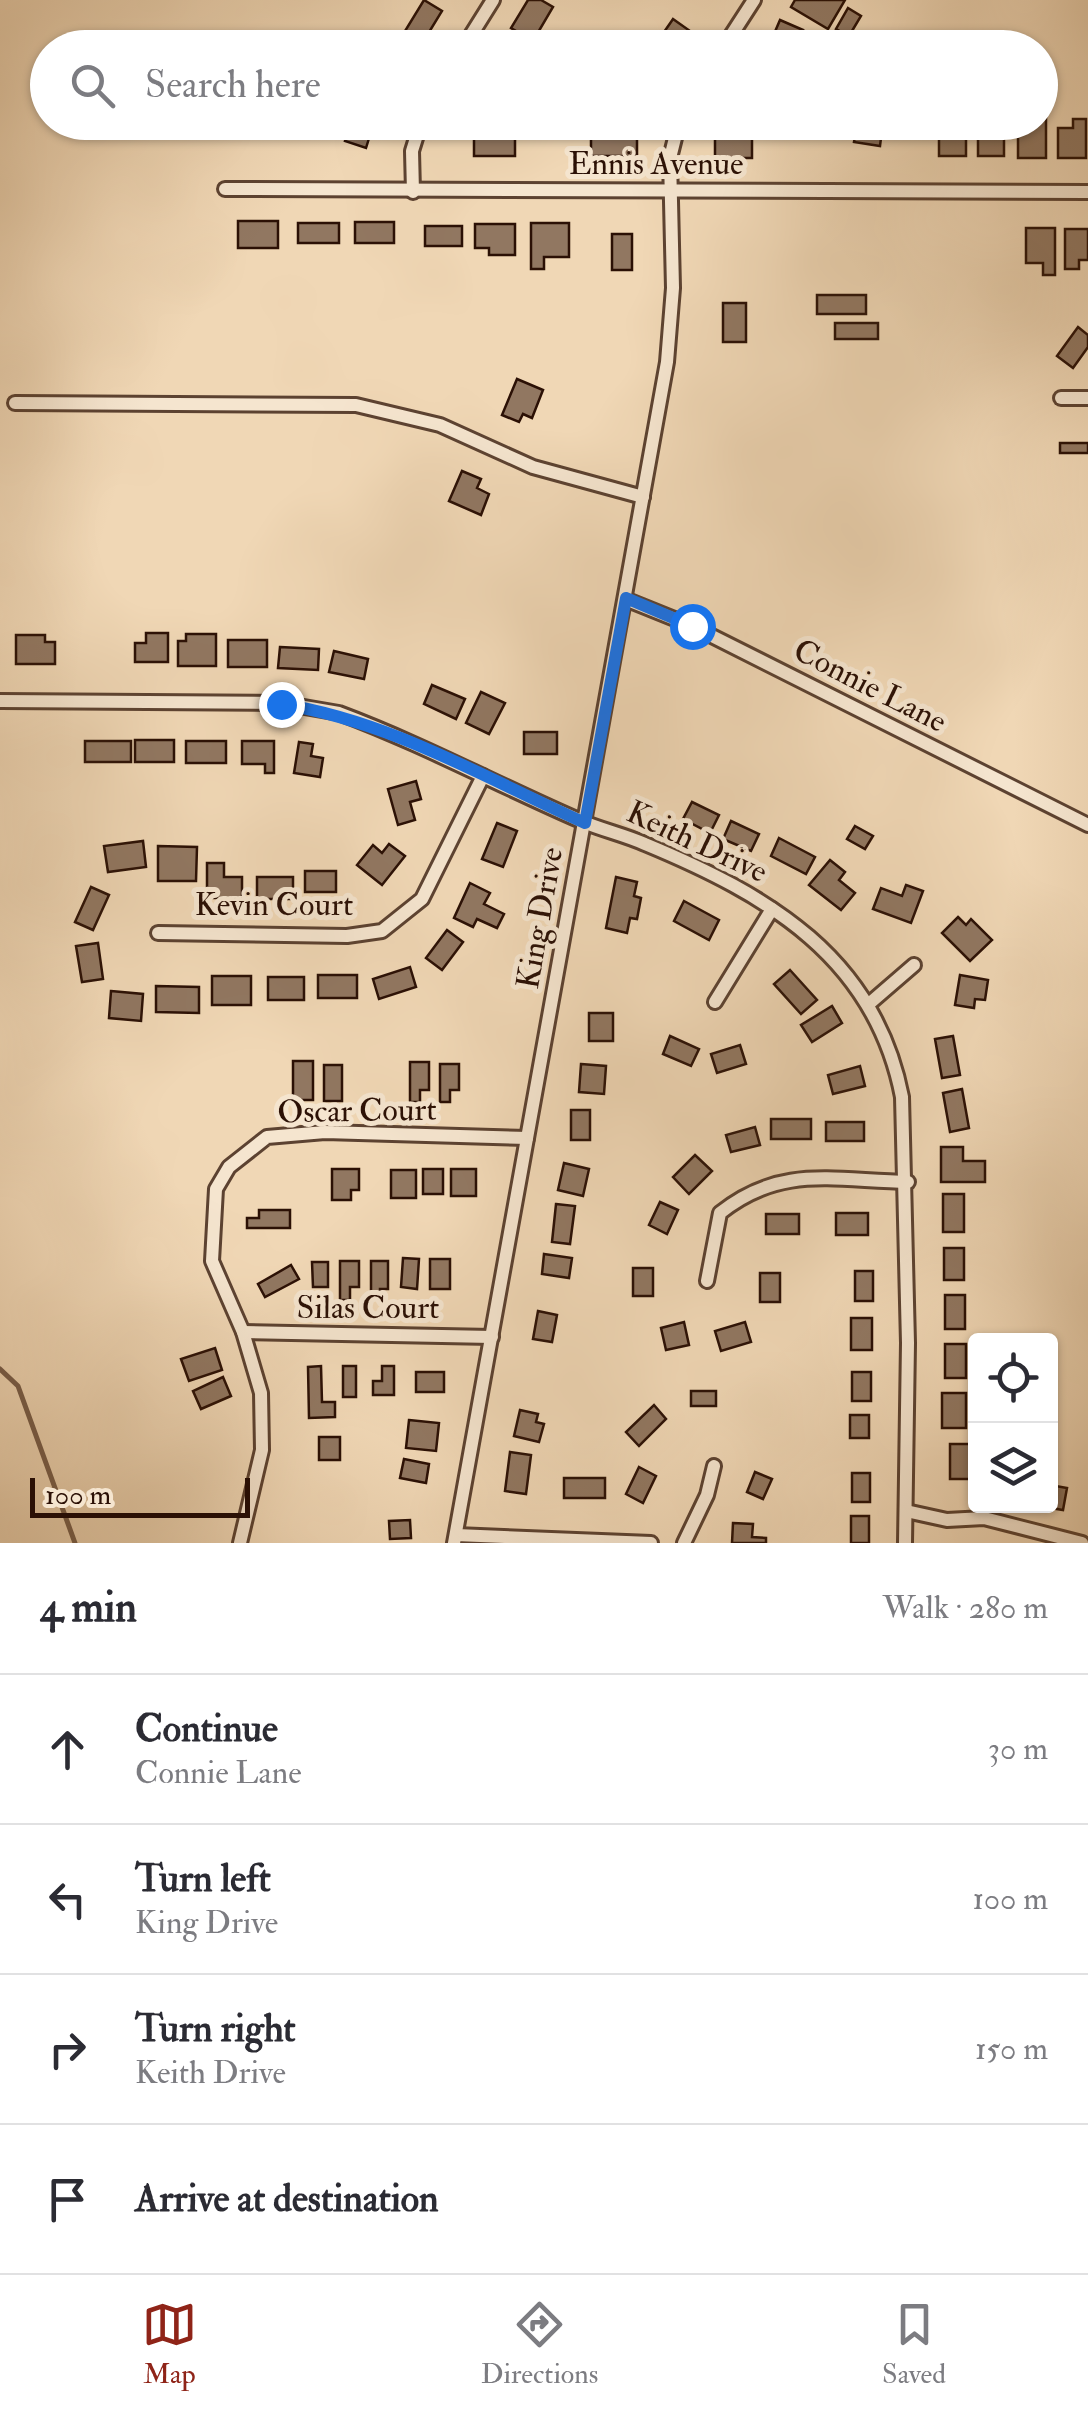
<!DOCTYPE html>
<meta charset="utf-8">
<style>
body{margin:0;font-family:"IM FELL Double Pica",serif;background:#f7f7f7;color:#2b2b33}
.controls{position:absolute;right:30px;bottom:30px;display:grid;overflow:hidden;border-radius:10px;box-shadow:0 2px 8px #0004}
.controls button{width:90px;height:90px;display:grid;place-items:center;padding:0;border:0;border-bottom:2px solid #e1e1e2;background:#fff;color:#2b2b33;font:50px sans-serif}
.scale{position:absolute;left:30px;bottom:25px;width:220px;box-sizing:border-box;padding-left:10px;border:5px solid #2b1005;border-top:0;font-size:28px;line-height:35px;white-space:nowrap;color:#2b1005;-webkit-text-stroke:8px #f5e5cf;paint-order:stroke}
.stop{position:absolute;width:30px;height:30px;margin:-22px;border:8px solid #1a73e8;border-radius:50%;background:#fff}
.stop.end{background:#1a73e8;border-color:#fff;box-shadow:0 2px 10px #0008}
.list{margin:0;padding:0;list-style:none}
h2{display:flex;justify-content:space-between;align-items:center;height:130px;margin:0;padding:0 40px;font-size:42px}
h2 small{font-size:32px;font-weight:400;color:#7c7c81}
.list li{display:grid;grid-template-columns:65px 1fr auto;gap:30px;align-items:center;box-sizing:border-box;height:150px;padding:0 40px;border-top:2px solid #e1e1e2}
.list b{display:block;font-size:38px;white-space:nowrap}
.list p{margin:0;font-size:32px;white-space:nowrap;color:#7c7c81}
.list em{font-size:32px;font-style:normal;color:#7c7c81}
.icon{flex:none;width:55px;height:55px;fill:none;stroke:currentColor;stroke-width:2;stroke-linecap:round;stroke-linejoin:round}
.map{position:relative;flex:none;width:1088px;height:1543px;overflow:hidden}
.search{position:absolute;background:#fff;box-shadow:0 2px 8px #0004;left:30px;right:30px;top:30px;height:110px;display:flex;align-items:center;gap:25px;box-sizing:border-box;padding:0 35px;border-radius:55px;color:#7c7c81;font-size:38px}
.sheet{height:730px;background:#fff}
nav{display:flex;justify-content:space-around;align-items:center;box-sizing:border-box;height:140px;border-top:2px solid #e1e1e2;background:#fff;font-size:28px;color:#7c7c81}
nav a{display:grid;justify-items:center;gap:5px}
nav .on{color:#8f2418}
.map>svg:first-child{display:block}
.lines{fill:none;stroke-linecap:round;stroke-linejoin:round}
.stream{stroke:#795f4b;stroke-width:5}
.building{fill:#917761;stroke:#2b1005;stroke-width:2.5}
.minor-casing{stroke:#5c4231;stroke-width:18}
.minor{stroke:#f5e5cf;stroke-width:12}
.route{stroke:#1a73e8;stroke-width:12}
.labels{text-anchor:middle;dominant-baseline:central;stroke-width:10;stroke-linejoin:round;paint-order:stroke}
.street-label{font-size:32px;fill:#2b1005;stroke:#f5e5cf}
</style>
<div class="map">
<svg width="1088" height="1543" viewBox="0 0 1088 1543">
<rect width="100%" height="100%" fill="#f0d7b5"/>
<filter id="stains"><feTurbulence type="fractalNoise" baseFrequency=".002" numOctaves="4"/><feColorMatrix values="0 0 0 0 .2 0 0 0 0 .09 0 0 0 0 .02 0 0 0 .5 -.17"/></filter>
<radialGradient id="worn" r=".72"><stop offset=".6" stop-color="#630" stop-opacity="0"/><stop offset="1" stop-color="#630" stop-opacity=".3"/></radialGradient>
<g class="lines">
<!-- stream -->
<polyline class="stream" points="0,1369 18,1386 75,1543"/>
</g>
<!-- building -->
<g class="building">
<polygon points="424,0 442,11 423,42 405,31"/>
<polygon points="528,0 541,0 553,7 533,41 511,28"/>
<polygon points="795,0 845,0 828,29 791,7"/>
<polygon points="848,8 861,16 849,36 836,29"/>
<polygon points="673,19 690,31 679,48 653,48"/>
<polygon points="780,20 803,30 796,45 802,48 768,48"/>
<polygon points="1040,118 1046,118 1046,158 1018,158 1018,126 1034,126"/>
<polygon points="1073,119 1086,119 1086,158 1058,158 1058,128 1073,128"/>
<polygon points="351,122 374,122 366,148 345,141"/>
<polygon points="857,122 883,122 880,146 854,142"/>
<polygon points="950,122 966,122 966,156 939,156 939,130 950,130"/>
<rect x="978" y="124" width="26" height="32"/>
<rect x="474" y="134" width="41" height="22"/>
<rect x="591" y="136" width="46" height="20"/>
<rect x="715" y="137" width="37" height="21"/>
<rect x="238" y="221" width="40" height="27"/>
<rect x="355" y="222" width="39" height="21"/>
<rect x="298" y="223" width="41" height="20"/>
<polygon points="531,223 569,223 569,257 544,257 544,269 531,269"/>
<polygon points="475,224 515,224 515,255 489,255 489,248 475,248"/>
<rect x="425" y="226" width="37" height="20"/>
<polygon points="1026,228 1055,228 1055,275 1043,275 1043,263 1026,263"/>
<polygon points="1065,229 1088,229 1088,260 1079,260 1079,269 1065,269"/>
<rect x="612" y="234" width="20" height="36"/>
<rect x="817" y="295" width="49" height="19"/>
<rect x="723" y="303" width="23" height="39"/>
<rect x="835" y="323" width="43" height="16"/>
<polygon points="1078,327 1088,335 1088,347 1073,368 1057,356"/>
<polygon points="517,379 543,390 532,418 523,414 519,422 502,415"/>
<rect x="1060" y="443" width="28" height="10"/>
<polygon points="462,471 481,479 477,488 489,494 481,515 449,501"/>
<polygon points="146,633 168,633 168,662 135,662 135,643 146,643"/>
<polygon points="186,634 216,634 216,666 178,666 178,641 186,641"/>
<polygon points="16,635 45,635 45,642 55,642 55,664 16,664"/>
<rect x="228" y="640" width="39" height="27"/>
<polygon points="280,647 319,649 318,670 278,668"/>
<polygon points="334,651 368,659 364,679 329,672"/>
<polygon points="432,685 465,699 456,719 424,704"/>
<polygon points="481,692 505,703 489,734 466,723"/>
<rect x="524" y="732" width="33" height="22"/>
<rect x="135" y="740" width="39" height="22"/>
<rect x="85" y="741" width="46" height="21"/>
<rect x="186" y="741" width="40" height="22"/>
<polygon points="242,741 274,741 274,773 265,773 265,764 242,764"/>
<polygon points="299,742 313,744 311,756 323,758 320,777 294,773"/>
<polygon points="416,781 421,799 410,802 415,820 398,825 388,789"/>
<polygon points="692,802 719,815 710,833 683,819"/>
<polygon points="731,821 759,834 751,851 723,839"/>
<polygon points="497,823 517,831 503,867 482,859"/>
<polygon points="855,826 873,836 865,849 847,839"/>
<polygon points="779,838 815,857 806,874 771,856"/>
<polygon points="143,841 146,867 108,872 104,846"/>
<polygon points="389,844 405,856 382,885 357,865 373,845 382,853"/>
<polygon points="158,846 197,847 196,881 158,881"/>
<polygon points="830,860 845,872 839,880 855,893 841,910 809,885"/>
<polygon points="207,863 224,863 224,877 242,877 242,898 207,898"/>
<rect x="305" y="871" width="31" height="21"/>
<rect x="257" y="877" width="36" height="22"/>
<polygon points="616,877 637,882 634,896 641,898 637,919 630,918 627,933 606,928"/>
<polygon points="470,883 490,893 484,904 504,914 497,928 477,919 473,927 454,918"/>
<polygon points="906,885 923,891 911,923 873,909 881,888 902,896"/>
<polygon points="91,887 109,895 93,930 75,922"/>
<polygon points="684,901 719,920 709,940 674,921"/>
<polygon points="958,917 966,925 971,919 992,940 970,961 942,933"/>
<polygon points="447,930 463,942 442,970 426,958"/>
<polygon points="98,943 103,979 82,982 76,946"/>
<polygon points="410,967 416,987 379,999 373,979"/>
<polygon points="790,970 817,1000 801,1014 774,984"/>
<rect x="318" y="975" width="39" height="23"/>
<polygon points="960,975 988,980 985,1000 975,999 974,1008 955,1005"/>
<rect x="212" y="976" width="39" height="29"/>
<rect x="268" y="977" width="36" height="23"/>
<polygon points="156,986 199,987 199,1013 156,1012"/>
<polygon points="111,991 143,994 141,1021 109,1018"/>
<polygon points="832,1006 842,1023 812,1042 801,1025"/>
<rect x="589" y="1013" width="24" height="28"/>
<polygon points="670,1036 699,1049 691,1066 663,1054"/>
<polygon points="953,1036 960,1075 942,1078 935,1039"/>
<polygon points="740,1045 746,1064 717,1073 711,1054"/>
<rect x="293" y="1061" width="20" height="39"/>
<polygon points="410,1062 429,1062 429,1090 420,1090 420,1102 410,1102"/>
<polygon points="440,1064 459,1064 459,1090 450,1090 450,1102 440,1102"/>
<polygon points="581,1064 606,1066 604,1094 579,1092"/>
<rect x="324" y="1065" width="18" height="36"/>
<polygon points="860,1066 865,1086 833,1094 828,1075"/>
<polygon points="962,1089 969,1128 950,1132 943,1093"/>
<rect x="571" y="1110" width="19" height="30"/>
<rect x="771" y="1119" width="40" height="20"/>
<rect x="826" y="1122" width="38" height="19"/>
<polygon points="755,1127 760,1145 731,1152 726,1135"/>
<polygon points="941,1147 963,1147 963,1161 985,1161 985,1182 941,1182"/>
<polygon points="695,1155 712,1171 689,1194 673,1177"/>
<polygon points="564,1163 589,1169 583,1196 558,1190"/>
<polygon points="332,1169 359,1169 359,1190 351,1190 351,1200 332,1200"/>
<rect x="423" y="1169" width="20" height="25"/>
<rect x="451" y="1169" width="25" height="27"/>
<rect x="391" y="1170" width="25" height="28"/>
<rect x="943" y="1194" width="21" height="38"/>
<polygon points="660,1202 678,1210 667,1234 649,1225"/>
<polygon points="556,1204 575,1206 570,1244 552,1242"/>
<polygon points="259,1210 290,1210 290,1228 247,1228 247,1218 259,1218"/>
<rect x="836" y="1213" width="32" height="22"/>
<rect x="766" y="1214" width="33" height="20"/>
<rect x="944" y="1248" width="20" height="32"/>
<polygon points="544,1254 572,1258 569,1278 542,1274"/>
<polygon points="403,1258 419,1259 417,1289 401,1287"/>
<rect x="430" y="1259" width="20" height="30"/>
<polygon points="340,1261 359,1261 359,1287 350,1287 350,1300 340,1300"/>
<polygon points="371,1261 388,1261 388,1289 380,1289 380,1299 371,1299"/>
<polygon points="312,1262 328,1262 328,1287 313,1287"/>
<polygon points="291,1265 299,1279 265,1297 258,1284"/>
<rect x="633" y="1268" width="20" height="28"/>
<rect x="855" y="1271" width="18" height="30"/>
<rect x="760" y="1273" width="20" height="29"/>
<rect x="945" y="1295" width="20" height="34"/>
<polygon points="538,1311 557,1315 552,1342 533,1339"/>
<rect x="851" y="1318" width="21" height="32"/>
<polygon points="684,1322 689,1345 666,1350 661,1328"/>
<polygon points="745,1322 751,1342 721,1351 715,1331"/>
<rect x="945" y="1344" width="21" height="34"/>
<polygon points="215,1348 222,1370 189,1381 181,1359"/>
<polygon points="321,1366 322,1402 335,1402 335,1417 309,1418 308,1367"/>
<rect x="343" y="1366" width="13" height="31"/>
<polygon points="382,1366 394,1366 394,1395 373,1395 373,1381 382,1381"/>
<rect x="416" y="1372" width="28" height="20"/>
<rect x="852" y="1372" width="19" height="29"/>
<polygon points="223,1377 231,1396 201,1409 193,1391"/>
<rect x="691" y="1391" width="25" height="15"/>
<rect x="942" y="1393" width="24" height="35"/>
<polygon points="654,1405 666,1419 639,1446 626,1432"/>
<polygon points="520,1410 538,1414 536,1422 544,1424 539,1442 514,1436"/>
<rect x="850" y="1415" width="19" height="23"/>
<polygon points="409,1420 439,1423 436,1451 406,1448"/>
<rect x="319" y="1437" width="21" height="23"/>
<rect x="950" y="1444" width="26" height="35"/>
<polygon points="510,1452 531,1455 526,1494 505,1491"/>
<polygon points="404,1459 429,1464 426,1483 400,1478"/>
<polygon points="639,1467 656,1476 643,1503 626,1494"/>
<polygon points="755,1472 772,1479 763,1499 747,1492"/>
<rect x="852" y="1473" width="18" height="29"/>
<rect x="564" y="1478" width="41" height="20"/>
<polygon points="1050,1485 1067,1488 1063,1510 1038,1506 1050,1506"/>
<rect x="851" y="1516" width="18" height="27"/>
<polygon points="410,1520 411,1538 390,1539 389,1521"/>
<polygon points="733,1523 753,1524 752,1537 766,1538 766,1543 732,1543"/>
</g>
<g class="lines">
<defs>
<g id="minor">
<polyline points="463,48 493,0"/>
<polyline points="723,48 754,0"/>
<polyline points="225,189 1088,192"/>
<polyline points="413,192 412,151 421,122"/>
<polyline points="1061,398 1088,398"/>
<polyline points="15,403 356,405 440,425 533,467 643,497"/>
<polyline points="625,599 692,626 1088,825"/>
<path d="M0 701 281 703 339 713C422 744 500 786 581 821 602 830 625 835 645 844 768 895 875 957 902 1097L908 1343 905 1543"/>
<polyline points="158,933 347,936 382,931 422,899 483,776"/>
<polyline points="715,1002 772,909"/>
<polyline points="870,1003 914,965"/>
<path d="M707 1281 720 1213C781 1164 835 1181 908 1182"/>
<polyline points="243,1332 492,1337"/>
<polyline points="906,1511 947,1520 984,1518 1082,1543"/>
<polyline points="456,1535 651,1543"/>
<polyline points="240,1543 262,1450 261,1393 243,1332 212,1261 216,1189 229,1167 267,1137 325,1132 527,1138"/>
<polyline points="454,1543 667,362 673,288 670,158 679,122"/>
<polyline points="684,1543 707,1495 714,1466"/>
</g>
</defs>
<!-- minor casing -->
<use href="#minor" class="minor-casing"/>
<!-- minor -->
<use href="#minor" class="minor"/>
</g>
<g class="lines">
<!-- route -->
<path class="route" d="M281 704C390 721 485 778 585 823L626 598 692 626"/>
</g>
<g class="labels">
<!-- street labels -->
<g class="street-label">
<text x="656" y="164">Ennis Avenue</text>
<text transform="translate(870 686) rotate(27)">Connie Lane</text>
<text transform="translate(697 842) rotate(25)">Keith Drive</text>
<text x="274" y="905">Kevin Court</text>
<text transform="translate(540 918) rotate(-80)">King Drive</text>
<text transform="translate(357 1111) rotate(-1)">Oscar Court</text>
<text x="368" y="1308">Silas Court</text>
</g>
</g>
<rect width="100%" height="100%" filter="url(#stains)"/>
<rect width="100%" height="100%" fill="url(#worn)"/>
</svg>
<div class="controls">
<button><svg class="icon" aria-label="locate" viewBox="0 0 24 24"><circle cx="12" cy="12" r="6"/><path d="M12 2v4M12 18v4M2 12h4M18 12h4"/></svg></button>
<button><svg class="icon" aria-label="layers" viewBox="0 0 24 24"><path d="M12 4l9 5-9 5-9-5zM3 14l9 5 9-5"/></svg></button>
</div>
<div class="scale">100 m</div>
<div class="stop" style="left:692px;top:626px"></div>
<div class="stop end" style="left:281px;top:704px"></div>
<div class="search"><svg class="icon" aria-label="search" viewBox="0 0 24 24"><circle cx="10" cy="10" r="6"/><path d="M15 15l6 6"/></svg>Search here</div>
</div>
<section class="sheet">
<h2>4 min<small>Walk · 280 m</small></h2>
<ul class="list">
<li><svg class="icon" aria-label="ahead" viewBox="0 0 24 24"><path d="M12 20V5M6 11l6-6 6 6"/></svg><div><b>Continue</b><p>Connie Lane</p></div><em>30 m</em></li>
<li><svg class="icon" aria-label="left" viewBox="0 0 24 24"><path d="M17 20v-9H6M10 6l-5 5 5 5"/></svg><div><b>Turn left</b><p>King Drive</p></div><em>100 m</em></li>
<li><svg class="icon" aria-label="right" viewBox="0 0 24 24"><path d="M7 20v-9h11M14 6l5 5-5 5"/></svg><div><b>Turn right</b><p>Keith Drive</p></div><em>150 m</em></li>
<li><svg class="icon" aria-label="arrive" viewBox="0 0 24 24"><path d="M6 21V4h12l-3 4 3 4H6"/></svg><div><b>Arrive at destination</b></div></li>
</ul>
</section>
<nav>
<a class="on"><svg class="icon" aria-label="map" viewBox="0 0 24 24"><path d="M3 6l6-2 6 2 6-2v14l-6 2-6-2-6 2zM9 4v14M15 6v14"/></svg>Map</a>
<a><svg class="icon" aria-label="directions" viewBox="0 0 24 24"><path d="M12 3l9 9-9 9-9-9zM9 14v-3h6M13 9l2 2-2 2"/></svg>Directions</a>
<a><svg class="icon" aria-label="saved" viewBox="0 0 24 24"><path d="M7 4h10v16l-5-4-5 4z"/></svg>Saved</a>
</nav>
